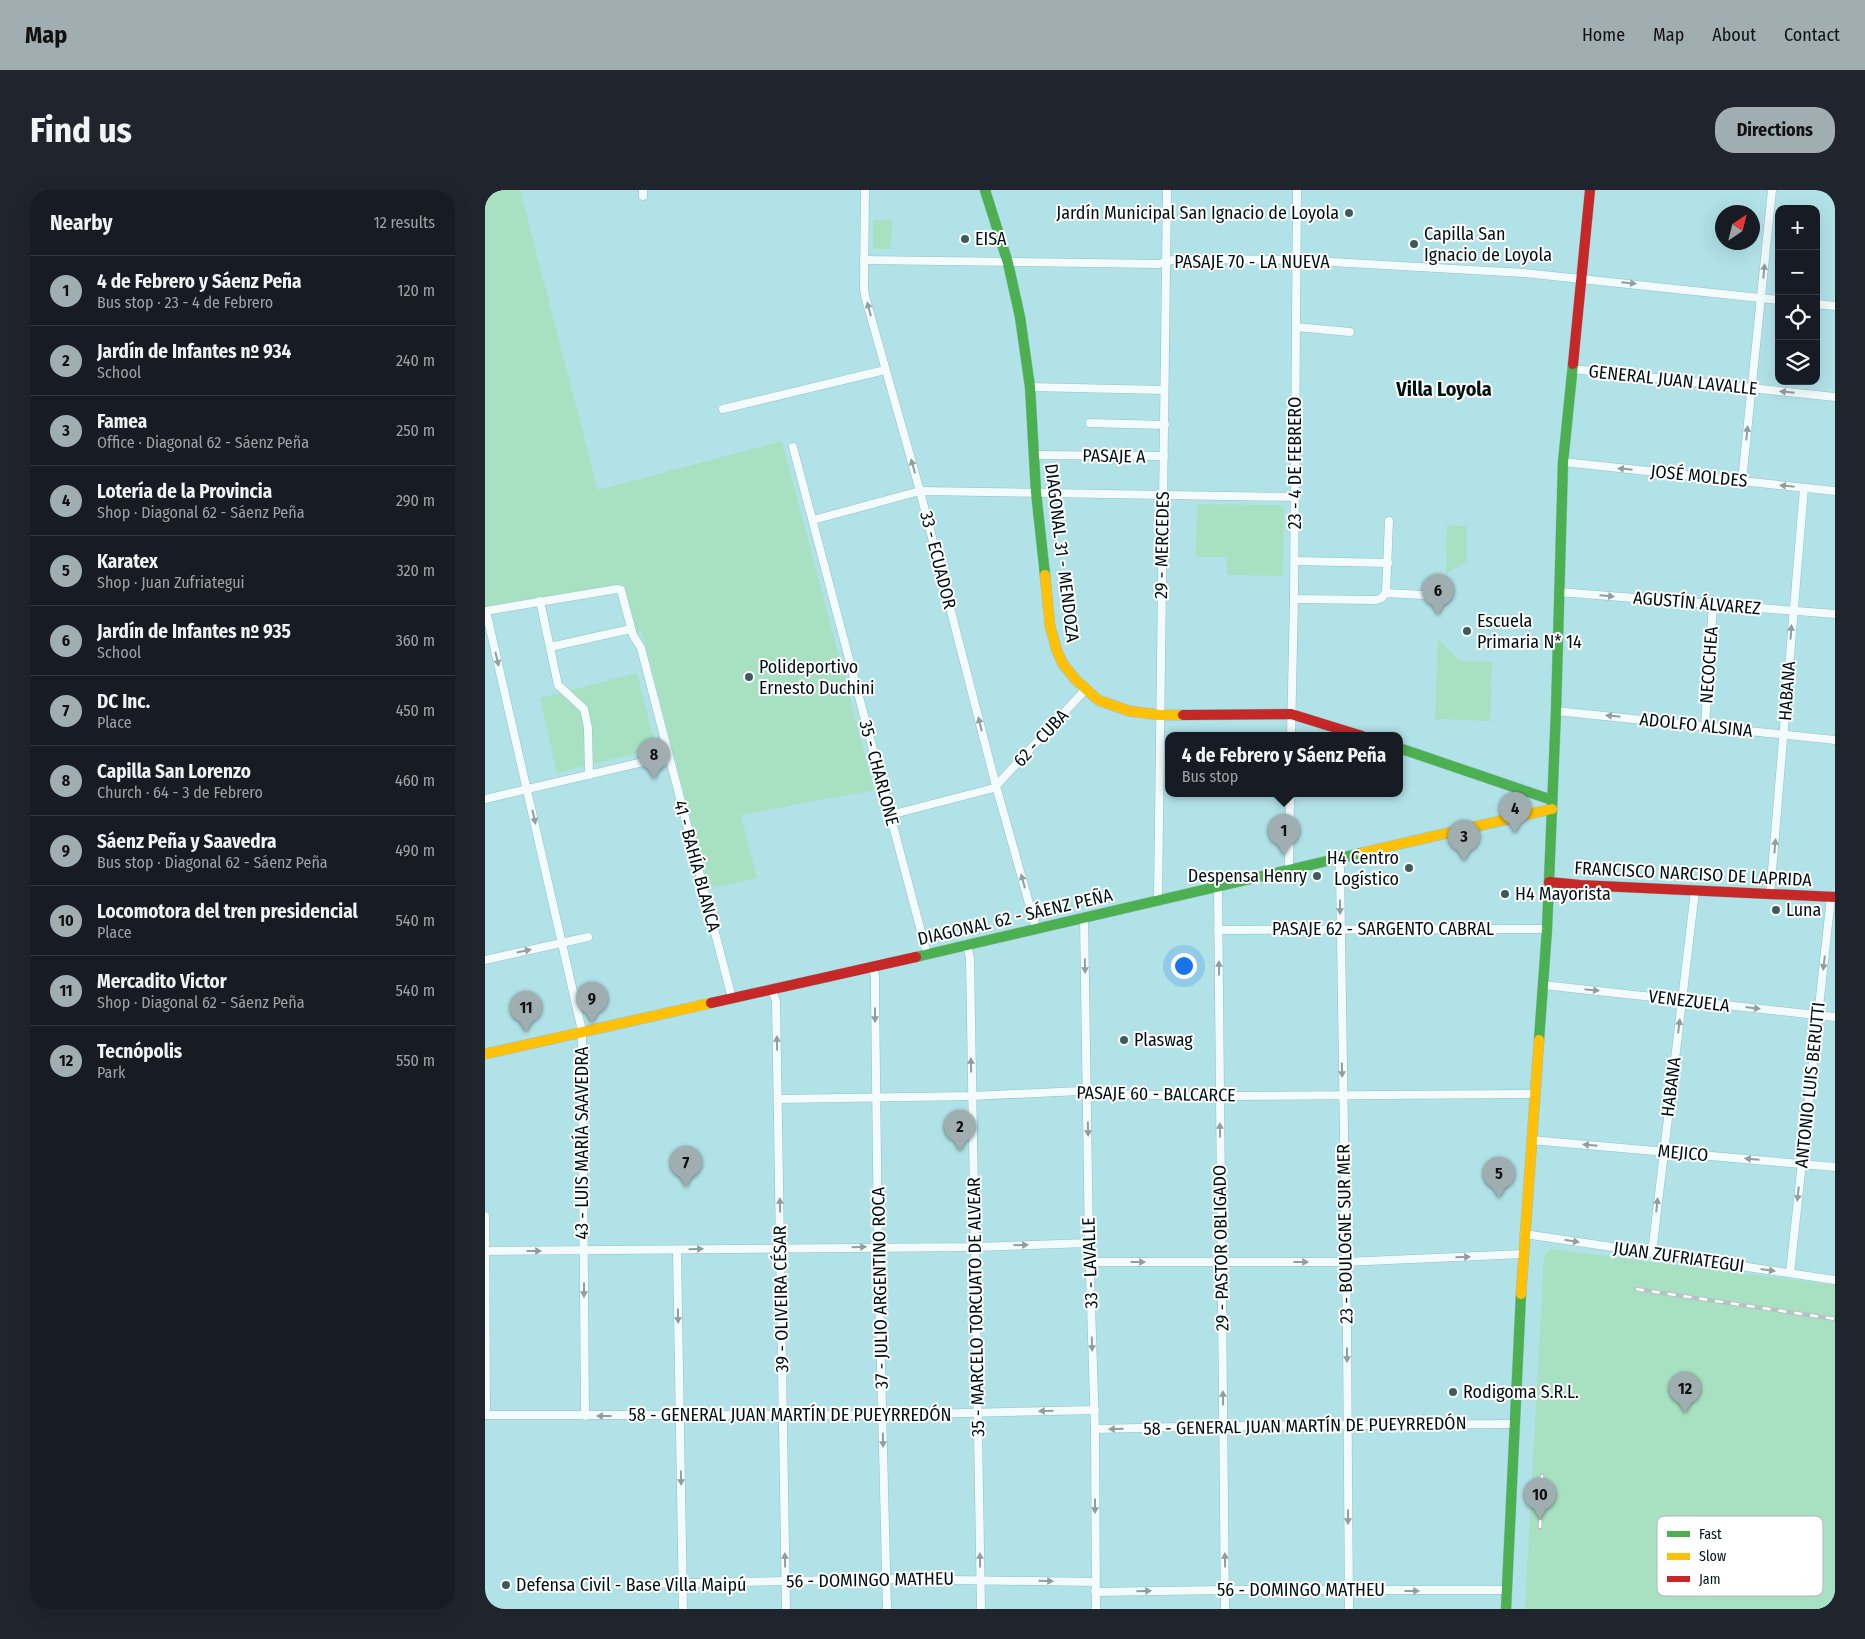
<!DOCTYPE html>
<meta charset="utf-8">
<style>
body{margin:0;font-family:"Fira Sans Condensed",sans-serif;background:#20242c;color:#f1f3f6}
.controls{position:absolute;right:15px;top:15px;display:grid;overflow:hidden;border-radius:10px;box-shadow:0 5px 20px #0002}
.controls button{width:45px;height:45px;display:grid;place-items:center;padding:0;border:0;border-bottom:1px solid #363941;background:#171b24;color:#f1f3f6;font:25px sans-serif}
.compass{position:absolute;left:1230px;top:15px;width:45px;height:45px;border-radius:50%;background:#171b24;box-shadow:0 5px 20px #0002;rotate:35deg}
.you{position:absolute;left:698px;top:775px;width:18px;height:18px;margin:-12px;border:4px solid #fff;border-radius:50%;background:#1a73e8;box-shadow:0 0 0 8px #1a73e833}
.badge{display:grid;place-items:center;width:32px;height:32px;border-radius:50%;background:#a0aeb2;color:#111;font-size:16px;font-weight:700}
.pin{position:absolute;translate:-50% -41px;filter:drop-shadow(0 1px 2px #0008)}
.pin::after{content:'';position:absolute;top:26px;width:18px;height:15px;background:inherit;clip-path:polygon(0 0,100% 0,50% 100%)}
.popup{position:absolute;left:680px;top:542px;width:238px;height:65px;box-sizing:border-box;display:grid;place-content:center;border-radius:10px;background:#171b24;filter:drop-shadow(0 1px 4px #0005);font-size:16px;white-space:nowrap;color:#9ea1a6}
.popup b{font-size:19px;color:#f1f3f6}
.popup::after{content:'';position:absolute;left:50%;top:100%;margin-left:-10px;border:10px solid transparent;border-top-color:#171b24}
.list{margin:0;padding:0;list-style:none}
h2{display:flex;justify-content:space-between;align-items:center;height:65px;margin:0;padding:0 20px;font-size:21px}
h2 small{font-size:16px;font-weight:400;color:#9ea1a6}
.list li{display:grid;grid-template-columns:32px 1fr auto;gap:15px;align-items:center;box-sizing:border-box;height:70px;padding:0 20px;border-top:1px solid #363941}
.list b{display:block;font-size:19px;white-space:nowrap}
.list p{margin:0;font-size:16px;white-space:nowrap;color:#9ea1a6}
.list em{font-size:16px;font-style:normal;color:#9ea1a6}
.icon{flex:none;width:28px;height:28px;fill:none;stroke:currentColor;stroke-width:2;stroke-linecap:round;stroke-linejoin:round}
.map{position:relative;flex:none;width:1350px;height:1419px;overflow:hidden;border-radius:20px}
header{display:flex;align-items:center;gap:30px;box-sizing:border-box;height:70px;padding:0 25px;background:#a0aeb2;color:#111}
header strong{font-size:24px}
nav{display:flex;gap:28px;margin-inline-start:auto;font-size:18px}
.intro{display:flex;align-items:center;justify-content:space-between;box-sizing:border-box;height:120px;padding:0 30px}
h1{margin:0;font-size:35px}
.button{padding:12px 22px;border-radius:20px;background:#a0aeb2;color:#111;font-size:18px;font-weight:700}
main{display:flex;gap:30px;padding:0 30px}
aside{flex:1;background:#171b24;border-radius:20px;box-shadow:0 5px 20px #0002}
.map>svg:first-child{display:block}
.green{fill:#a8e1c1}
.lines{fill:none;stroke-linecap:round;stroke-linejoin:round}
.street-casing{stroke:#93c0c5;stroke-width:9}
.fast-casing{stroke:#93c0c5;stroke-width:11}
.slow-casing{stroke:#93c0c5;stroke-width:11}
.jam-casing{stroke:#93c0c5;stroke-width:11}
.street{stroke:#f3fbfc;stroke-width:8}
.fast{stroke:#4caf50;stroke-width:10}
.slow{stroke:#ffc107;stroke-width:10}
.jam{stroke:#c62828;stroke-width:10}
.rail-casing{stroke:#b6c3c4;stroke-width:4.5}
.rail{stroke:#fff;stroke-width:2.5;stroke-dasharray:8;stroke-linecap:butt}
.oneway{fill:#929d9f}
.poi-dot{fill:#3e5a5e;stroke:#fff;stroke-width:2}
.labels{text-anchor:middle;dominant-baseline:central;stroke-width:4;stroke-linejoin:round;paint-order:stroke}
.poi-label{font-size:18px;fill:#001013;stroke:#fff;text-anchor:start}
.street-label{font-size:18px;fill:#001013;stroke:#fff}
.quarter-label{font-size:20px;font-weight:bold;fill:#001013;stroke:#fff}
.key{fill:#fff;stroke:#b2b7b8;stroke-width:1}
.key-label{font-size:14px;fill:#001013}
</style>
<header>
<strong>Map</strong>
<nav><a>Home</a><a>Map</a><a>About</a><a>Contact</a></nav>
</header>
<div class="intro"><h1>Find us</h1><a class="button">Directions</a></div>
<main>
<aside>
<h2>Nearby<small>12 results</small></h2>
<ul class="list">
<li><span class="badge">1</span><div><b>4 de Febrero y Sáenz Peña</b><p>Bus stop · 23 - 4 de Febrero</p></div><em>120 m</em></li>
<li><span class="badge">2</span><div><b>Jardín de Infantes nº 934</b><p>School</p></div><em>240 m</em></li>
<li><span class="badge">3</span><div><b>Famea</b><p>Office · Diagonal 62 - Sáenz Peña</p></div><em>250 m</em></li>
<li><span class="badge">4</span><div><b>Lotería de la Provincia</b><p>Shop · Diagonal 62 - Sáenz Peña</p></div><em>290 m</em></li>
<li><span class="badge">5</span><div><b>Karatex</b><p>Shop · Juan Zufriategui</p></div><em>320 m</em></li>
<li><span class="badge">6</span><div><b>Jardín de Infantes nº 935</b><p>School</p></div><em>360 m</em></li>
<li><span class="badge">7</span><div><b>DC Inc.</b><p>Place</p></div><em>450 m</em></li>
<li><span class="badge">8</span><div><b>Capilla San Lorenzo</b><p>Church · 64 - 3 de Febrero</p></div><em>460 m</em></li>
<li><span class="badge">9</span><div><b>Sáenz Peña y Saavedra</b><p>Bus stop · Diagonal 62 - Sáenz Peña</p></div><em>490 m</em></li>
<li><span class="badge">10</span><div><b>Locomotora del tren presidencial</b><p>Place</p></div><em>540 m</em></li>
<li><span class="badge">11</span><div><b>Mercadito Victor</b><p>Shop · Diagonal 62 - Sáenz Peña</p></div><em>540 m</em></li>
<li><span class="badge">12</span><div><b>Tecnópolis</b><p>Park</p></div><em>550 m</em></li>
</ul>
</aside>
<div class="map">
<svg width="1350" height="1419" viewBox="0 0 1350 1419">
<rect width="100%" height="100%" fill="#b1e2e8"/>
<!-- green -->
<g class="green">
<polygon points="0,0 35,0 113,300 297,251 389,600 256,625 272,688 224,699 157,442 151,443 138,395 0,418"/>
<polygon points="388,30 407,30 406,59 388,59"/>
<polygon points="712,314 795,315 799,318 798,386 742,385 742,367 711,367"/>
<polygon points="962,335 982,336 982,371 961,384"/>
<polygon points="953,449 975,471 1007,472 1005,531 950,529"/>
<polygon points="152,483 170,555 169,559 72,583 55,508"/>
<polygon points="1065,1059 1350,1095 1350,1419 1040,1419 1059,1067"/>
</g>
<g class="lines">
<defs>
<g id="street">
<polyline points="380,0 379,98 380,106 435,301 511,596 551,738"/>
<polyline points="158,6 158,0"/>
<polyline points="379,70 674,74 691,69 811,70 1039,83 1294,110"/>
<polyline points="1331,114 1350,116"/>
<polyline points="811,137 865,142"/>
<polyline points="1087,179 1350,207"/>
<polyline points="545,197 679,200"/>
<polyline points="238,219 400,180"/>
<polyline points="605,233 680,235"/>
<polyline points="308,257 442,764"/>
<polyline points="548,265 679,266"/>
<polyline points="1078,272 1350,301"/>
<polyline points="1257,291 1287,0"/>
<polyline points="328,330 435,301 810,307"/>
<polyline points="810,371 903,373"/>
<polyline points="1074,402 1350,424"/>
<polyline points="901,403 958,406"/>
<polyline points="809,409 891,410 897,408 901,402 904,331"/>
<polyline points="55,411 73,495 99,519 103,538 104,585"/>
<polyline points="0,421 132,399 136,400 148,445 156,458 247,808"/>
<polyline points="1,421 97,841 100,1226"/>
<polyline points="65,457 146,439"/>
<polyline points="1071,521 1350,550"/>
<polyline points="1220,536 1228,414"/>
<polyline points="806,546 809,409 812,0"/>
<polyline points="0,609 184,566"/>
<polyline points="405,625 509,598 600,500"/>
<polyline points="853,669 855,679 862,1142 864,1419"/>
<polyline points="804,681 805,604"/>
<polyline points="733,697 740,1419"/>
<polyline points="1285,705 1319,298"/>
<polyline points="673,710 682,0"/>
<polyline points="599,728 604,1053 610,1239 611,1419"/>
<polyline points="733,740 1062,739"/>
<polyline points="482,754 485,769 496,1419"/>
<polyline points="0,770 103,747"/>
<polyline points="387,777 390,786 390,801 393,1057 402,1419"/>
<polyline points="1058,795 1350,827"/>
<polyline points="287,800 291,811 301,1419"/>
<polyline points="293,909 487,906 595,901 612,904 734,906 1049,904"/>
<polyline points="1046,950 1350,977"/>
<polyline points="0,1026 1,1225"/>
<polyline points="1039,1044 1350,1090"/>
<polyline points="192,1060 198,1419"/>
<polyline points="0,1061 491,1057 604,1053"/>
<polyline points="1167,1063 1210,701"/>
<polyline points="604,1072 860,1072 1038,1064"/>
<polyline points="1305,1083 1346,707"/>
<polyline points="0,1225 398,1225 610,1220"/>
<polyline points="610,1239 738,1236 1030,1234"/>
<polyline points="161,1394 402,1389 610,1392"/>
<polyline points="610,1402 740,1400 1022,1400"/>
</g>
<g id="fast">
<polyline points="500,0 523,73 535,127 545,197 551,302 560,385"/>
<polyline points="914,558 1067,610"/>
<polyline points="431,767 876,663"/>
<polyline points="1054,850 1062,739 1071,521 1078,272 1088,174"/>
<polyline points="1021,1419 1036,1104"/>
</g>
<g id="slow">
<polyline points="560,385 565,436 572,461 578,474 590,489 613,510 644,521 675,525 698,525"/>
<polyline points="876,663 1067,619"/>
<polyline points="0,864 226,813"/>
<polyline points="1036,1104 1054,850"/>
</g>
<g id="jam">
<polyline points="1088,174 1105,0"/>
<polyline points="698,525 806,524 877,546"/>
<polyline points="1064,692 1095,695 1350,707"/>
<polyline points="226,813 431,767"/>
</g>
</defs>
<!-- street casing -->
<use href="#street" class="street-casing"/>
<!-- fast casing -->
<use href="#fast" class="fast-casing"/>
<!-- slow casing -->
<use href="#slow" class="slow-casing"/>
<!-- jam casing -->
<use href="#jam" class="jam-casing"/>
<!-- street -->
<use href="#street" class="street"/>
<!-- fast -->
<use href="#fast" class="fast"/>
<!-- slow -->
<use href="#slow" class="slow"/>
<!-- jam -->
<use href="#jam" class="jam"/>
<defs>
<g id="rail">
<polyline points="1151,1099 1350,1129"/>
<polyline points="1055,1338 1057,1285"/>
</g>
</defs>
<!-- rail casing -->
<use href="#rail" class="rail-casing"/>
<!-- rail -->
<use href="#rail" class="rail"/>
</g>
<!-- one-way arrows -->
<defs><path id="oneway-solid" d="M-6-.8H1V-3.2L6.5 0L1 3.2V.8H-6Z" transform="scale(1.25)"/></defs>
<g class="oneway">
<use href="#oneway-solid" transform="translate(1279 81) rotate(-85)"/>
<use href="#oneway-solid" transform="translate(1144 93) rotate(6)"/>
<use href="#oneway-solid" transform="translate(384 119) rotate(-105)"/>
<use href="#oneway-solid" transform="translate(1302 202) rotate(-174)"/>
<use href="#oneway-solid" transform="translate(1262 243) rotate(-84)"/>
<use href="#oneway-solid" transform="translate(428 276) rotate(-106)"/>
<use href="#oneway-solid" transform="translate(1140 279) rotate(-174)"/>
<use href="#oneway-solid" transform="translate(1302 296) rotate(-174)"/>
<use href="#oneway-solid" transform="translate(1122 406) rotate(5)"/>
<use href="#oneway-solid" transform="translate(1306 442) rotate(-86)"/>
<use href="#oneway-solid" transform="translate(12 469) rotate(77)"/>
<use href="#oneway-solid" transform="translate(1128 526) rotate(-174)"/>
<use href="#oneway-solid" transform="translate(495 534) rotate(-104)"/>
<use href="#oneway-solid" transform="translate(49 627) rotate(77)"/>
<use href="#oneway-solid" transform="translate(1290 656) rotate(-85)"/>
<use href="#oneway-solid" transform="translate(538 691) rotate(-105)"/>
<use href="#oneway-solid" transform="translate(855 717) rotate(90)"/>
<use href="#oneway-solid" transform="translate(39 761) rotate(-12)"/>
<use href="#oneway-solid" transform="translate(1339 773) rotate(97)"/>
<use href="#oneway-solid" transform="translate(600 776) rotate(89)"/>
<use href="#oneway-solid" transform="translate(734 778) rotate(-90)"/>
<use href="#oneway-solid" transform="translate(1107 800) rotate(6)"/>
<use href="#oneway-solid" transform="translate(1268 818) rotate(7)"/>
<use href="#oneway-solid" transform="translate(390 825) rotate(90)"/>
<use href="#oneway-solid" transform="translate(1194 836) rotate(-83)"/>
<use href="#oneway-solid" transform="translate(292 853) rotate(-91)"/>
<use href="#oneway-solid" transform="translate(486 875) rotate(-91)"/>
<use href="#oneway-solid" transform="translate(857 880) rotate(89)"/>
<use href="#oneway-solid" transform="translate(603 939) rotate(89)"/>
<use href="#oneway-solid" transform="translate(735 940) rotate(-91)"/>
<use href="#oneway-solid" transform="translate(1105 955) rotate(-175)"/>
<use href="#oneway-solid" transform="translate(1267 969) rotate(-175)"/>
<use href="#oneway-solid" transform="translate(1313 1004) rotate(96)"/>
<use href="#oneway-solid" transform="translate(295 1015) rotate(-91)"/>
<use href="#oneway-solid" transform="translate(1172 1015) rotate(-84)"/>
<use href="#oneway-solid" transform="translate(1087 1051) rotate(9)"/>
<use href="#oneway-solid" transform="translate(536 1055) rotate(-2)"/>
<use href="#oneway-solid" transform="translate(374 1057) rotate(-1)"/>
<use href="#oneway-solid" transform="translate(211 1059) rotate(-1)"/>
<use href="#oneway-solid" transform="translate(49 1061)"/>
<use href="#oneway-solid" transform="translate(978 1067) rotate(-2)"/>
<use href="#oneway-solid" transform="translate(653 1072)"/>
<use href="#oneway-solid" transform="translate(816 1072)"/>
<use href="#oneway-solid" transform="translate(1283 1080) rotate(8)"/>
<use href="#oneway-solid" transform="translate(99 1100) rotate(90)"/>
<use href="#oneway-solid" transform="translate(193 1126) rotate(89)"/>
<use href="#oneway-solid" transform="translate(607 1154) rotate(88)"/>
<use href="#oneway-solid" transform="translate(862 1165) rotate(90)"/>
<use href="#oneway-solid" transform="translate(738 1208) rotate(-91)"/>
<use href="#oneway-solid" transform="translate(561 1221) rotate(178)"/>
<use href="#oneway-solid" transform="translate(119 1226) rotate(180)"/>
<use href="#oneway-solid" transform="translate(631 1239) rotate(178)"/>
<use href="#oneway-solid" transform="translate(398 1250) rotate(89)"/>
<use href="#oneway-solid" transform="translate(196 1288) rotate(89)"/>
<use href="#oneway-solid" transform="translate(610 1316) rotate(90)"/>
<use href="#oneway-solid" transform="translate(863 1327) rotate(90)"/>
<use href="#oneway-solid" transform="translate(300 1370) rotate(-91)"/>
<use href="#oneway-solid" transform="translate(495 1370) rotate(-91)"/>
<use href="#oneway-solid" transform="translate(740 1370) rotate(-91)"/>
<use href="#oneway-solid" transform="translate(561 1391) rotate(1)"/>
<use href="#oneway-solid" transform="translate(659 1401) rotate(-1)"/>
<use href="#oneway-solid" transform="translate(927 1401)"/>
</g>
<!-- markers -->
<g class="poi-dot">
<circle cx="864" cy="23" r="5"/>
<circle cx="480" cy="49" r="5"/>
<circle cx="929" cy="54" r="5"/>
<circle cx="982" cy="441" r="5"/>
<circle cx="264" cy="487" r="5"/>
<circle cx="924" cy="678" r="5"/>
<circle cx="832" cy="686" r="5"/>
<circle cx="1020" cy="704" r="5"/>
<circle cx="1291" cy="720" r="5"/>
<circle cx="639" cy="850" r="5"/>
<circle cx="968" cy="1202" r="5"/>
<circle cx="21" cy="1395" r="5"/>
</g>
<g class="labels">
<!-- poi labels -->
<g class="poi-label">
<text x="854" y="23" text-anchor="end">Jardín Municipal San Ignacio de Loyola</text>
<text x="939" y="44">Capilla San<tspan x="939" dy="21">Ignacio de Loyola</tspan></text>
<text x="490" y="49">EISA</text>
<text x="992" y="431">Escuela<tspan x="992" dy="21">Primaria N* 14</tspan></text>
<text x="274" y="477">Polideportivo<tspan x="274" dy="21">Ernesto Duchini</tspan></text>
<text x="914" y="668" text-anchor="end">H4 Centro<tspan x="914" dy="21">Logístico</tspan></text>
<text x="822" y="686" text-anchor="end">Despensa Henry</text>
<text x="1030" y="704">H4 Mayorista</text>
<text x="1301" y="720">Luna</text>
<text x="649" y="850">Plaswag</text>
<text x="978" y="1202">Rodigoma S.R.L.</text>
<text x="31" y="1395">Defensa Civil - Base Villa Maipú</text>
</g>
<!-- street labels -->
<g class="street-label">
<text x="767" y="72">PASAJE 70 - LA NUEVA</text>
<text transform="translate(1188 190) rotate(6)">GENERAL JUAN LAVALLE</text>
<text transform="translate(629 266) rotate(1)">PASAJE A</text>
<text transform="translate(810 273) rotate(-90)">23 - 4 DE FEBRERO</text>
<text transform="translate(1214 286) rotate(6)">JOSÉ MOLDES</text>
<text transform="translate(677 355) rotate(-89)">29 - MERCEDES</text>
<text transform="translate(577 363) rotate(83)">DIAGONAL 31 - MENDOZA</text>
<text transform="translate(453 370) rotate(76)">33 - ECUADOR</text>
<text transform="translate(1212 413) rotate(5)">AGUSTÍN ÁLVAREZ</text>
<text transform="translate(1224 475) rotate(-86)">NECOCHEA</text>
<text transform="translate(1302 501) rotate(-86)">HABANA</text>
<text transform="translate(1211 535) rotate(6)">ADOLFO ALSINA</text>
<text transform="translate(556 548) rotate(-47)">62 - CUBA</text>
<text transform="translate(394 583) rotate(75)">35 - CHARLONE</text>
<text transform="translate(212 676) rotate(75)">41 - BAHÍA BLANCA</text>
<text transform="translate(1208 684) rotate(3)">FRANCISCO NARCISO DE LAPRIDA</text>
<text transform="translate(530 727) rotate(-13)">DIAGONAL 62 - SÁENZ PEÑA</text>
<text x="898" y="739">PASAJE 62 - SARGENTO CABRAL</text>
<text transform="translate(1204 811) rotate(7)">VENEZUELA</text>
<text transform="translate(1325 895) rotate(-84)">ANTONIO LUIS BERUTTI</text>
<text transform="translate(1186 897) rotate(-83)">HABANA</text>
<text transform="translate(671 904) rotate(1)">PASAJE 60 - BALCARCE</text>
<text transform="translate(97 953) rotate(-90)">43 - LUIS MARÍA SAAVEDRA</text>
<text transform="translate(1198 963) rotate(5)">MEJICO</text>
<text transform="translate(860 1044) rotate(-91)">23 - BOULOGNE SUR MER</text>
<text transform="translate(736 1058) rotate(-91)">29 - PASTOR OBLIGADO</text>
<text transform="translate(1194 1067) rotate(8)">JUAN ZUFRIATEGUI</text>
<text transform="translate(605 1073) rotate(-92)">33 - LAVALLE</text>
<text transform="translate(395 1098) rotate(-91)">37 - JULIO ARGENTINO ROCA</text>
<text transform="translate(296 1109) rotate(-91)">39 - OLIVEIRA CÉSAR</text>
<text transform="translate(491 1117) rotate(-91)">35 - MARCELO TORCUATO DE ALVEAR</text>
<text x="305" y="1225">58 - GENERAL JUAN MARTÍN DE PUEYRREDÓN</text>
<text transform="translate(820 1236) rotate(-1)">58 - GENERAL JUAN MARTÍN DE PUEYRREDÓN</text>
<text transform="translate(385 1390) rotate(-1)">56 - DOMINGO MATHEU</text>
<text x="816" y="1400">56 - DOMINGO MATHEU</text>
</g>
<!-- quarter labels -->
<g class="quarter-label">
<text x="959" y="199">Villa Loyola</text>
</g>
</g>
<!-- legend -->
<rect x="1172" y="1326" width="166" height="80" rx="8" class="key"/>
<rect x="1182" y="1341" width="23" height="6" fill="#4caf50"/>
<rect x="1182" y="1363" width="23" height="7" fill="#ffc107"/>
<rect x="1182" y="1386" width="23" height="6" fill="#c62828"/>
<g class="key-label">
<text x="1214" y="1349">Fast</text>
<text x="1214" y="1371">Slow</text>
<text x="1214" y="1394">Jam</text>
</g>
</svg>
<div class="controls">
<button>+</button>
<button>−</button>
<button><svg class="icon" aria-label="locate" viewBox="0 0 24 24"><circle cx="12" cy="12" r="6"/><path d="M12 2v4M12 18v4M2 12h4M18 12h4"/></svg></button>
<button><svg class="icon" aria-label="layers" viewBox="0 0 24 24"><path d="M12 4l9 5-9 5-9-5zM3 14l9 5 9-5"/></svg></button>
</div>
<svg class="compass" viewBox="-18 -18 36 36"><path d="M0-13l5 13h-10z" fill="#e53935"/><path d="M0 13l5-13h-10z" fill="#9ea1a6"/></svg>
<div class="you"></div>
<div class="pin badge" style="left:799px;top:665px">1</div>
<div class="popup"><b>4 de Febrero y Sáenz Peña</b>Bus stop</div>
<div class="pin badge" style="left:475px;top:961px">2</div>
<div class="pin badge" style="left:979px;top:671px">3</div>
<div class="pin badge" style="left:1030px;top:643px">4</div>
<div class="pin badge" style="left:1014px;top:1008px">5</div>
<div class="pin badge" style="left:953px;top:425px">6</div>
<div class="pin badge" style="left:201px;top:997px">7</div>
<div class="pin badge" style="left:169px;top:589px">8</div>
<div class="pin badge" style="left:107px;top:833px">9</div>
<div class="pin badge" style="left:1055px;top:1329px">10</div>
<div class="pin badge" style="left:41px;top:842px">11</div>
<div class="pin badge" style="left:1200px;top:1223px">12</div>
</div>
</main>
